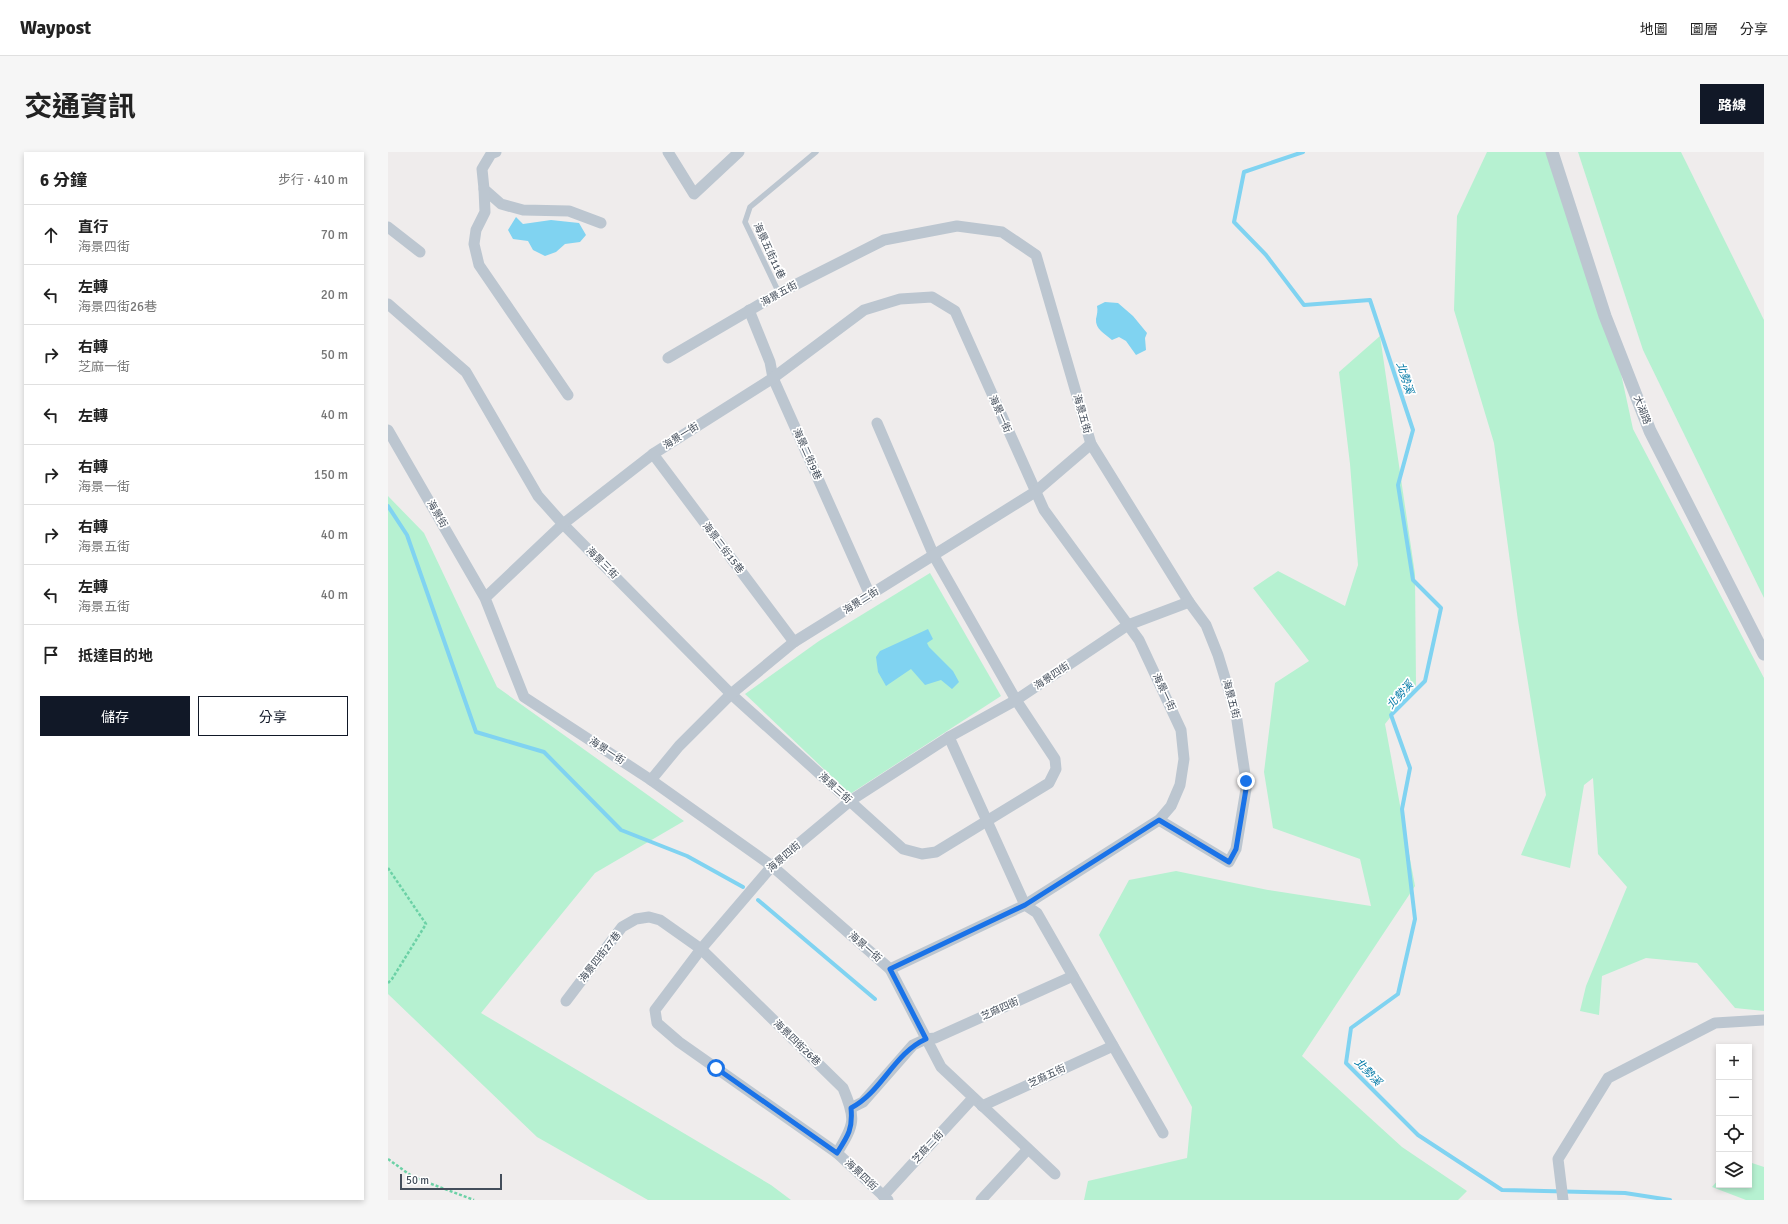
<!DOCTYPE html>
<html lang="zh-TW">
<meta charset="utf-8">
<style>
body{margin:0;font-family:Signika,"Noto Sans TC",sans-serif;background:#f6f6f6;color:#222}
.controls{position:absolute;right:12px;bottom:12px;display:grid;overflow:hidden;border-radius:0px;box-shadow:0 2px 6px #0003}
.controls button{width:36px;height:36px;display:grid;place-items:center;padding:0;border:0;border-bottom:1px solid #e0e0e0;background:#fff;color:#222;font:20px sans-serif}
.scale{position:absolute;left:12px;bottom:10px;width:102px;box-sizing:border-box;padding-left:4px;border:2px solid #444e5b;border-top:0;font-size:11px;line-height:14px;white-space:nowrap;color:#444e5b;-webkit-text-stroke:3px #fff;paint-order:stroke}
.stop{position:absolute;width:12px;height:12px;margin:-9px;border:3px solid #1a73e8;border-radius:50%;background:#fff}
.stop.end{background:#1a73e8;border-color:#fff;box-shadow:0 1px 4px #0008}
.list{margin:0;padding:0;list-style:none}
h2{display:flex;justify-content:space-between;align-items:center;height:52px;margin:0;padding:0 16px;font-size:17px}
h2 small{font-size:13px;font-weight:400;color:#767676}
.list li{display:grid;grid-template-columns:26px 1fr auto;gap:12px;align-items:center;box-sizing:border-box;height:60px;padding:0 16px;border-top:1px solid #e0e0e0}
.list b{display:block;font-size:15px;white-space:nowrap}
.list p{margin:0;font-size:13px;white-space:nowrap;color:#767676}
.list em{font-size:13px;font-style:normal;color:#767676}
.actions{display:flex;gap:8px;padding:12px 16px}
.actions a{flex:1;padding:9px 0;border:1px solid #111827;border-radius:0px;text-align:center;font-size:14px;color:#111827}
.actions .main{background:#111827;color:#fff}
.icon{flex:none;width:22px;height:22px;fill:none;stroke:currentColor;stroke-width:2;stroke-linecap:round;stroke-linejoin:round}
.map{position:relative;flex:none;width:1376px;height:1048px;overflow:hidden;border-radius:0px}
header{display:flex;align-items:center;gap:24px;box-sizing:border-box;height:56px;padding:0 20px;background:#fff;border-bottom:1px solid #e0e0e0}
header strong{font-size:19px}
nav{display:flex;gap:22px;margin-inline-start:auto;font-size:14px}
.intro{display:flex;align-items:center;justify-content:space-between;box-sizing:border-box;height:96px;padding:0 24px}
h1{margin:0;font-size:28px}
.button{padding:10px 18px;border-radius:0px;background:#111827;color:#fff;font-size:14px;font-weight:700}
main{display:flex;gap:24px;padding:0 24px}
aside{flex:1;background:#fff;border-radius:0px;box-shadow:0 2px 6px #0003}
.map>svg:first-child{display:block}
.green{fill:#b6f1d1}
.water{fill:#80d3f1}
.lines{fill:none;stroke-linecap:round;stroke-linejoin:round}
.stream{stroke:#80d3f1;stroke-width:4}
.path{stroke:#6cd1a6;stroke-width:2.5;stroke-dasharray:3 2;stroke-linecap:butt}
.service{stroke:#bcc6d0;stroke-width:5.5}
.minor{stroke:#bcc6d0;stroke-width:11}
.tertiary{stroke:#bcc6d0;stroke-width:13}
.route{stroke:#1a73e8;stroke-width:5}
.labels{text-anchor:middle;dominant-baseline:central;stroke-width:3.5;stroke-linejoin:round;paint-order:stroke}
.street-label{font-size:10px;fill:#444e5b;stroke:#fff}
.water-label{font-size:11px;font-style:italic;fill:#047aa7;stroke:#fff}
</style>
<header>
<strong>Waypost</strong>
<nav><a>地圖</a><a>圖層</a><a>分享</a></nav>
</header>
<div class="intro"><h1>交通資訊</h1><a class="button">路線</a></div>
<main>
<aside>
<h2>6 分鐘<small>步行 · 410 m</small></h2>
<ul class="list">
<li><svg class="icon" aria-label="ahead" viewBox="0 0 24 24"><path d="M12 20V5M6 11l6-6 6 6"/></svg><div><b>直行</b><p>海景四街</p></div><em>70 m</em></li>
<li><svg class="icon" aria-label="left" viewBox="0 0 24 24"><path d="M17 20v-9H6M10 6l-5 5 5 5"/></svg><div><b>左轉</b><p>海景四街26巷</p></div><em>20 m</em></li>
<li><svg class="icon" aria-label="right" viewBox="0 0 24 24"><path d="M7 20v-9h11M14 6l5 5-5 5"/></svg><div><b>右轉</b><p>芝麻一街</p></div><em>50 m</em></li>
<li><svg class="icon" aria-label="left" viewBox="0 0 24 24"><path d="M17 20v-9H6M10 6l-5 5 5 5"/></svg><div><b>左轉</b></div><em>40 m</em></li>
<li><svg class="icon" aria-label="right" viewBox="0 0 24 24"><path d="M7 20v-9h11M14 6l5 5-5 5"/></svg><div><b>右轉</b><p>海景一街</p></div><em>150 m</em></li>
<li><svg class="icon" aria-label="right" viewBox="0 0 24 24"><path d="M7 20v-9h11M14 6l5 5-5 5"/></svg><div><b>右轉</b><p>海景五街</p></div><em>40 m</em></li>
<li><svg class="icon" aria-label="left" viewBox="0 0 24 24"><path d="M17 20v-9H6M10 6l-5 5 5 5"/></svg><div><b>左轉</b><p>海景五街</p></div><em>40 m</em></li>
<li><svg class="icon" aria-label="arrive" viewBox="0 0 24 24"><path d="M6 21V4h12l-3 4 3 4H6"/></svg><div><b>抵達目的地</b></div></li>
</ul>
<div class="actions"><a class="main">儲存</a><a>分享</a></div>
</aside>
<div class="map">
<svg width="1376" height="1048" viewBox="0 0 1376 1048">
<rect width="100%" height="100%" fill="#efecec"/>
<!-- green -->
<g class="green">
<polygon points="1099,0 1159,0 1232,217 1245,277 1376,526 1376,859 1347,856 1309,811 1258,806 1214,824 1211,863 1192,859 1198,834 1239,735 1210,702 1205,626 1196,633 1182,716 1133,703 1158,643 1130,469 1106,291 1066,158 1069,64"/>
<polygon points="1190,0 1293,0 1376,168 1376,446 1255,198"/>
<polygon points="992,184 1027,422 1028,533 997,572 1027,734 914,904 1014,995 1079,1039 1070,1048 696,1048 700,1029 799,1006 804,955 711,783 741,728 788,719 880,738 983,754 972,707 885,676 876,620 887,531 921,509 865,436 890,419 957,454 970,413 962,312 951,220"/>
<polygon points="0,344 36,381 109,535 296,669 207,721 93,861 383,1033 403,1048 260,1048 149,985 0,842"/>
<polygon points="542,421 613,544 462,642 357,542 431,489"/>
<polygon points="1361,1010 1376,1015 1376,1048 1358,1048 1324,1035 1331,1027 1331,1033 1361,1033"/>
</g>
<!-- water -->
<g class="water">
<polygon points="128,65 135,72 163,68 191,71 198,83 192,90 177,92 168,100 157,104 145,98 140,89 125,87 120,78"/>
<path d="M717 150 730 151 745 164 759 181 757 186 758 198 748 203 738 189 731 185 724 188C717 182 707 177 708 167 709 162 710 159 709 154Z"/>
<polygon points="540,477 545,487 539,491 541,495 565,519 571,530 564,537 553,528 537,533 523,517 498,534 490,520 488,505 492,499"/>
</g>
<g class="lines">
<!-- stream -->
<g class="stream">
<polyline points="915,0 856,20 846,70 878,103 916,153 982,148 1025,278 1010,333 1025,428 1053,456 1037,529 1003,563 1022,616 1014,657 1027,767 1010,842 963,876 958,911 1030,983 1114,1038 1237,1041 1282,1048"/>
<polyline points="0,354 19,383 88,580 156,600 233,678 299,704 355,735"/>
<polyline points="370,748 487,847"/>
</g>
<!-- path -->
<g class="path">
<polyline points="0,716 38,772 4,827 0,831"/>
<polyline points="0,1007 25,1025 86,1048"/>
</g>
<!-- service -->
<polyline class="service" points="391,141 357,70 362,55 428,0"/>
<!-- minor -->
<g class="minor">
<polyline points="108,0 103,2 94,17 96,37 113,52 135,58 181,59 213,71"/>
<polyline points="280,0 306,42 351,0"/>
<polyline points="96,37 97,60 88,78 86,92 91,113 180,243"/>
<polyline points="0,75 32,100"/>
<polyline points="0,152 78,220 150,344 175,372 343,542 515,697 534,702 548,700 661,631 668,617 667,607 628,548 546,404 489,271"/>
<polyline points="361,158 382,210 385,226 482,443"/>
<polyline points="280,206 391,141 496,88 569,74 614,80 648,103 703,292 801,450 818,473 830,503 848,562 858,629 858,637 848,697 841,710 771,668"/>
<polyline points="0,278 97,446 136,545 263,628 384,714 502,817 637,753 771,668 783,654 792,633 796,607 793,578 751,488 656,358 567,159 544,145 512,147 476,158 385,226 265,302 175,372 97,446"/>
<polyline points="265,302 406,490"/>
<polyline points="561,585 637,753 649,761 775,981"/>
<polyline points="263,628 291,594 343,542 406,490 647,340 703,292"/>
<polyline points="502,817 553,915 667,1022"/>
<path d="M178 849 234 775 248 767 261 765 272 768 313 797 455 936C468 967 467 972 449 1001"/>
<polyline points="594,954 725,894"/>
<polyline points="463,956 475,950 525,893 538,887 547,886 685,824"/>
<polyline points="495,1044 585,946"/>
<polyline points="500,1048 449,1001 291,890 269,871 267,858 313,797 384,714 462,649 561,585 628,548 740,473 801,450"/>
<polyline points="593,1048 640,997"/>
<polyline points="1175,1048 1170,1007 1220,926 1327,871 1376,868"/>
</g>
<!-- tertiary -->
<polyline class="tertiary" points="1164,0 1217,164 1262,279 1376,502"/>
</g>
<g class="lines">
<!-- route -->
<path class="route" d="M328 916 449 1001C460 984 465 977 463 956 494 940 506 901 538 887L502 817 637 753 771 668 841 710 848 697 858 637V629"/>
</g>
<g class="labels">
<!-- street labels -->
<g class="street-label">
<text transform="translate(381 99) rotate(65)">海景五街11巷</text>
<text transform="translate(391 142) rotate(-29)">海景五街</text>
<text transform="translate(1254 258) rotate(69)">大湖路</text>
<text transform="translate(612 262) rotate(66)">海景一街</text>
<text transform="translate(694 262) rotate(74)">海景五街</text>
<text transform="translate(293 284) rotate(-32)">海景一街</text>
<text transform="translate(419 302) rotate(66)">海景二街9巷</text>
<text transform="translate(49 362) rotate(60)">海景街</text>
<text transform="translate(335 396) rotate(53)">海景二街15巷</text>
<text transform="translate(214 411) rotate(45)">海景三街</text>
<text transform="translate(473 449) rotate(-32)">海景二街</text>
<text transform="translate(664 524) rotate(-34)">海景四街</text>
<text transform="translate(776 540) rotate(65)">海景一街</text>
<text transform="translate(843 547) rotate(75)">海景五街</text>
<text transform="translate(219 599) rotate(33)">海景一街</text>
<text transform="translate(447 636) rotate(42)">海景三街</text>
<text transform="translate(396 705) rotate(-41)">海景四街</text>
<text transform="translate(477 795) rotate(41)">海景一街</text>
<text transform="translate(212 805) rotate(-52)">海景四街27巷</text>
<text transform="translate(612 857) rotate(-24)">芝麻四街</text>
<text transform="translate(409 891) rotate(44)">海景四街26巷</text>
<text transform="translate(659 924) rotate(-25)">芝麻五街</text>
<text transform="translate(540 995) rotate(-47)">芝麻二街</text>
<text transform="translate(473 1023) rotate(43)">海景四街</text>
</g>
<!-- water labels -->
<g class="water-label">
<text transform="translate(1017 226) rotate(72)">北勢溪</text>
<text transform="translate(1012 543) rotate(-48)">北勢溪</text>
<text transform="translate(980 920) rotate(46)">北勢溪</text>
</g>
</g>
</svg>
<div class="controls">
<button>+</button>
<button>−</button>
<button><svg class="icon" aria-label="locate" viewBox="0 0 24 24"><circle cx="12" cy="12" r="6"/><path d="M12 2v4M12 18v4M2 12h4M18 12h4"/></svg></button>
<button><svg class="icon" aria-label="layers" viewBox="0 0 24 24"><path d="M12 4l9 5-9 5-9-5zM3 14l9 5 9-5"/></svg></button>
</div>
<div class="scale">50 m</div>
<div class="stop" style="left:328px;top:916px"></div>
<div class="stop end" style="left:858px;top:629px"></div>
</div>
</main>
